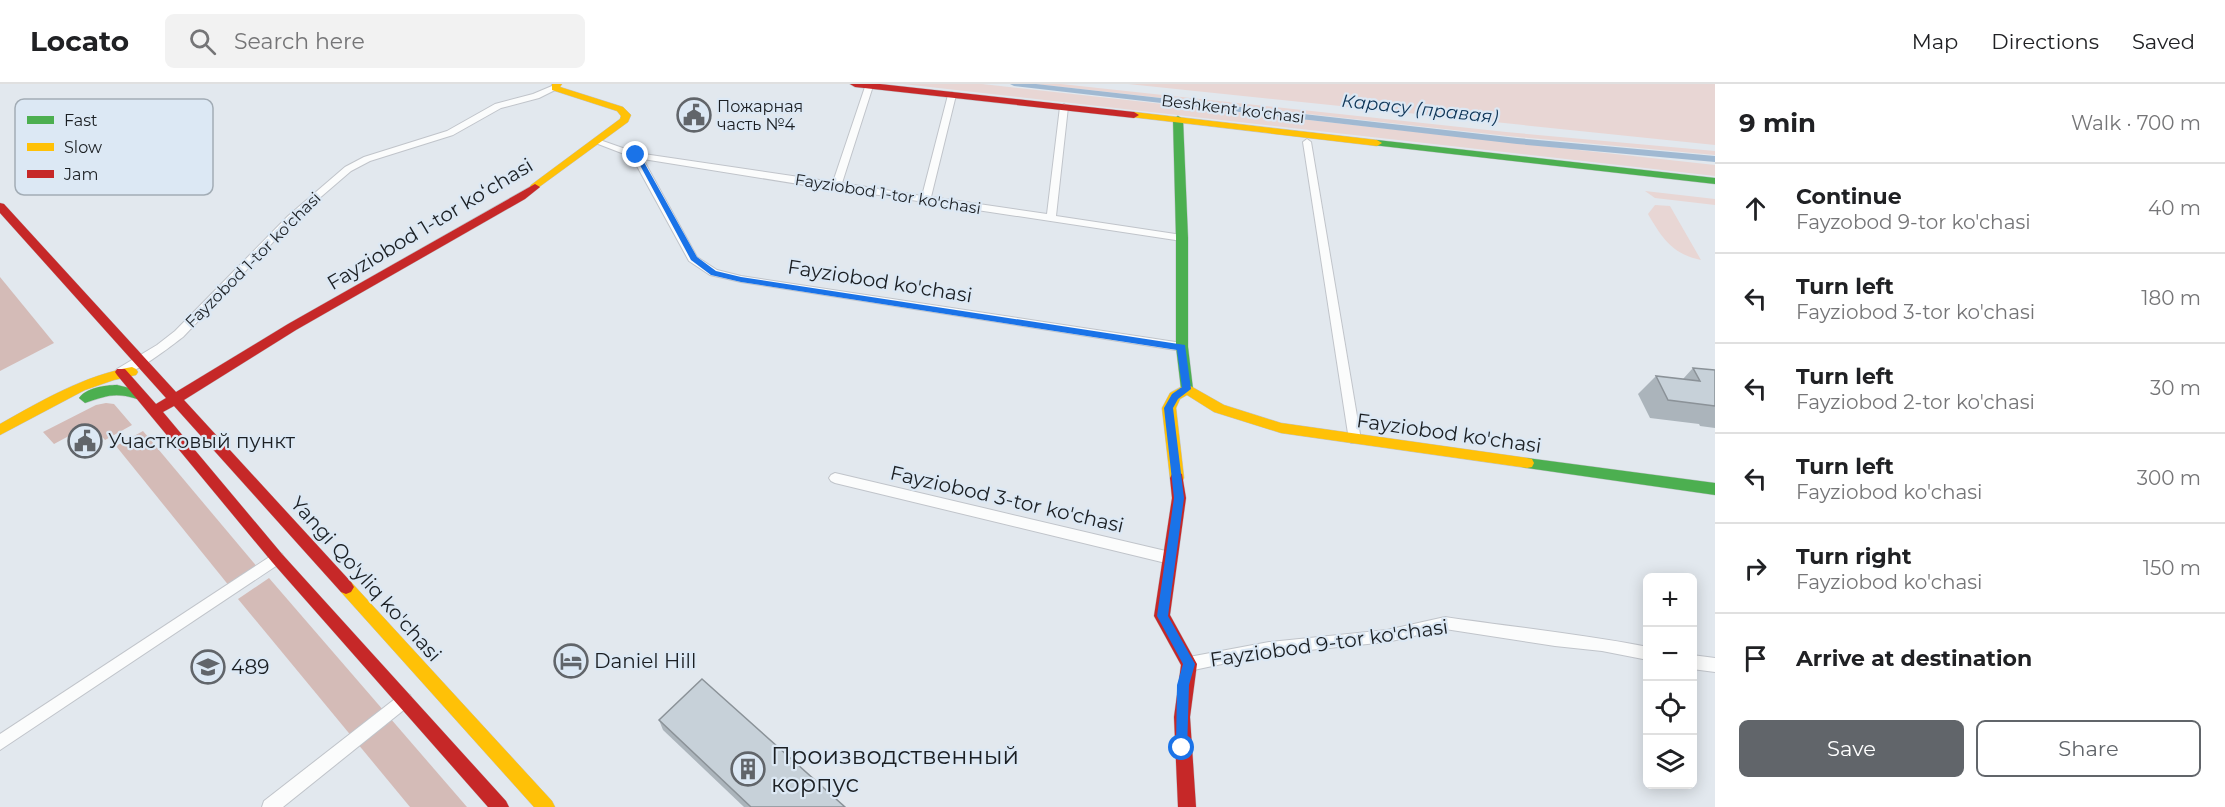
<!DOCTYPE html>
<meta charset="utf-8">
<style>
body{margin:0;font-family:Montserrat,sans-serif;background:#f2f2f2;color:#202124}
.controls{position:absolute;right:18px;bottom:18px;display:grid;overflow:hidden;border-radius:9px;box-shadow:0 3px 15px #0003}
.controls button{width:54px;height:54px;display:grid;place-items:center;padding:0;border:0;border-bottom:2px solid #e0e0e0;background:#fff;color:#202124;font:30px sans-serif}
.stop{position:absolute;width:18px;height:18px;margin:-14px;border:4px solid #1a73e8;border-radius:50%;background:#fff}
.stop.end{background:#1a73e8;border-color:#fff;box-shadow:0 2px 6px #0008}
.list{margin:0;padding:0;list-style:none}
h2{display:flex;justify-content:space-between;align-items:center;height:78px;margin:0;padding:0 24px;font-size:26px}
h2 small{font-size:20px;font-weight:400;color:#757577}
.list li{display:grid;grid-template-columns:39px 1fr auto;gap:18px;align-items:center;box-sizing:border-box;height:90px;padding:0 24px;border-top:2px solid #e0e0e0}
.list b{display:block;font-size:22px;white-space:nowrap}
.list p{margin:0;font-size:20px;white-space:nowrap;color:#757577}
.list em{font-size:20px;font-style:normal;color:#757577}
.actions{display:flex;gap:12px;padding:18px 24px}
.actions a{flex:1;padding:14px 0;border:2px solid #61656a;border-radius:9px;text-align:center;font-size:21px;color:#61656a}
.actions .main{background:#61656a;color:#fff}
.icon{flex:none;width:33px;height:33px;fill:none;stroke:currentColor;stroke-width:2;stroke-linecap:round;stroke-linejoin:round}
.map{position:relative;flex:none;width:1715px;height:723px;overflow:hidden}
header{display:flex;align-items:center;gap:36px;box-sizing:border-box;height:84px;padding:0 30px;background:#fff;border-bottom:2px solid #e0e0e0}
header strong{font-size:28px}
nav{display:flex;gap:33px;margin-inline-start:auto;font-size:21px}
.search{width:420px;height:54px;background:#f2f2f2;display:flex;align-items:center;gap:15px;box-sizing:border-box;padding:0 21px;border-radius:9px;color:#757577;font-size:22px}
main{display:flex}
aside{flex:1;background:#fff}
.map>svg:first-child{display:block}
.green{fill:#e8d6d4}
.forest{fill:#d4bbb7}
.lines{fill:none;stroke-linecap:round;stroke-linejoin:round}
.canal{fill:#a0b9d2;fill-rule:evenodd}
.street-casing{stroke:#c0c4ca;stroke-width:2}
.fast-casing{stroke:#c0c4ca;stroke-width:1}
.slow-casing{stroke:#c0c4ca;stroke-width:1}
.jam-casing{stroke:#c0c4ca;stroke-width:1}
.street{fill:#fbfcfc;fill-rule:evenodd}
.fast{fill:#4caf50;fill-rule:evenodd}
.slow{fill:#ffc107;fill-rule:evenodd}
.jam{fill:#c62828;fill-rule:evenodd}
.wall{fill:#abb4bb}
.shaded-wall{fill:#8b9298}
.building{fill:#c7d1d9;stroke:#8b9298;stroke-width:1.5}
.route{fill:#1a73e8}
.labels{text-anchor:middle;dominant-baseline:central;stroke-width:4.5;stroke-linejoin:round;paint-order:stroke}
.far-poi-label{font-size:16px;fill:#1b1f23;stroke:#dce8f4;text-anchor:start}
.far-street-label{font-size:16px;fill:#1b1f23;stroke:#dce8f4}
.far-water-label{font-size:18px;font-style:italic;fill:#0e3557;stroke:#dce8f4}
.street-label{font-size:20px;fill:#1b1f23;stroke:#dce8f4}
.poi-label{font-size:20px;fill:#1b1f23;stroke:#dce8f4;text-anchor:start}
.near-poi-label{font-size:24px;fill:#1b1f23;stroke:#dce8f4;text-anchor:start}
.key{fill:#dce8f4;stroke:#a2acb5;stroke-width:1.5}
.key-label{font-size:16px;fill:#1b1f23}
</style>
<header>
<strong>Locato</strong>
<div class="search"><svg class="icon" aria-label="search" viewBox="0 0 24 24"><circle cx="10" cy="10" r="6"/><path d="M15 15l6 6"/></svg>Search here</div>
<nav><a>Map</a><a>Directions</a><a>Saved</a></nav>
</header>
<main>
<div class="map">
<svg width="1715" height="723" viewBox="0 0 1715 723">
<rect width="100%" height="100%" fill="#e2e8ee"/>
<!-- green -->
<g class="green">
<polygon points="903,0 982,0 1715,81 1715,92"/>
<polygon points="1035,0 1061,0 1506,48 1715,67 1715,71 1508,52"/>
<polygon points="1128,0 1715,0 1715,61"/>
<polygon points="1645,107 1715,115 1715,121 1655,114"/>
<path d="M1655 121 1670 122 1701 176C1672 170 1662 154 1648 130Z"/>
</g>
<!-- forest -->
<g class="forest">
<polygon points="0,193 54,259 0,287"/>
<polygon points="106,319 114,320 132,341 105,356 91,340 54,360 43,348 96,321"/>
<polygon points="143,347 258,484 230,503 116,362"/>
<polygon points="269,494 467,723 410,723 238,515"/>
</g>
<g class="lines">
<!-- canal -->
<polygon class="canal" points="1010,0 1036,0 1517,54 1715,72 1715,78 1517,60 1014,2"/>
<defs>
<g id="street">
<polygon points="866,0 873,2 842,99 922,112 948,11 952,8 956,11 931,113 1047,130 1060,23 1064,20 1068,23 1056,132 1182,151 1187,154 1182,157 839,105 836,106 643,75 697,173 717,186 741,192 1182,259 1186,260 1187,263 1186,266 1182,267 741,198 710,191 689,177 632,73 593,58 597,55 637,69 833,98"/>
<path d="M552 2 559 4 539 14 501 24 453 51 370 77 351 87 294 136 183 253C171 262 131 294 117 291L115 288 117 285 157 261 175 247 288 132 345 83 364 73 447 47 495 20 533 10Z"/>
<polygon points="1307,55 1311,58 1361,356 1359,359 1351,359 1349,356 1303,58"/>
<polygon points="835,389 1170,468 1175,470 1177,474 1175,478 1170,480 835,399 831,397 829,394 831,391"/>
<polygon points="277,468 282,470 284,474 282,478 0,666 0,650"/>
<path d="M1445 533C1512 543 1581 550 1648 563V576L1602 567 1555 562 1445 545 1387 558 1269 570 1189 587 1184 585 1182 580 1184 575 1189 573 1269 558 1387 546Z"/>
<polygon points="1692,571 1715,574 1715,588 1692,585"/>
<polygon points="405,609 410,611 412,616 410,621 283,723 262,723 264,717 400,611"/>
</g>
<g id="fast">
<polygon points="1178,32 1183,35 1188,154 1188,263 1193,305 1187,310 1181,305 1176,263 1176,154 1173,35"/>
<polygon points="1377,56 1715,94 1715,100 1373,61 1372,59"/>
<path d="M117 301 142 307 143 310 137 315C114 308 107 312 85 319L79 314C86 304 105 301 117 301Z"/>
<polygon points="1527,374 1715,399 1715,411 1527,384 1522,383 1520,379 1522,375"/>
</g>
<g id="slow">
<polygon points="552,0 562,0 560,3 623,23 631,31 628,38 535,106 530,103 531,101 620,35 621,32 617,27 552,6"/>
<polygon points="1134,28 1377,56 1382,59 1377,62 1131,33 1129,31"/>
<path d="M132 283 136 285 138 288 136 291 114 296 85 306 0 351V340C43 316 83 292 132 283Z"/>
<polygon points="1187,300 1224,321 1281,339 1527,374 1532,375 1534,379 1532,383 1527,384 1281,349 1214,328 1187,311 1180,315 1176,324 1184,394 1182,398 1172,398 1170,394 1162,324 1170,309"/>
<polygon points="346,496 351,498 552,717 555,723 534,723 341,508 338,503 341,498"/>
</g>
<g id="jam">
<polygon points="850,0 880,0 1134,28 1139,31 1134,34 855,3"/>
<polygon points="535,100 540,103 525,115 296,246 184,316 351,498 354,503 351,508 346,510 341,508 174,322 163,328 282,470 506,717 509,723 488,723 272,478 117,291 115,288 117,285 125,285 156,320 166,314 0,129 0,119 4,120 176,308 288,240"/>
<polygon points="1177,388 1182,390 1186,414 1170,531 1197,580 1190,633 1196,723 1178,723 1174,633 1181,581 1154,532 1172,414 1170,394 1172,390"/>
</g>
</defs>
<!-- street casing -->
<use href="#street" class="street-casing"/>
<!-- fast casing -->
<use href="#fast" class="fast-casing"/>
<!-- slow casing -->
<use href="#slow" class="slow-casing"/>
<!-- jam casing -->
<use href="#jam" class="jam-casing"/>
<!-- street -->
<use href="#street" class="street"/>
<!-- fast -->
<use href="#fast" class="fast"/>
<!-- slow -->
<use href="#slow" class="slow"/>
<!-- jam -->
<use href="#jam" class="jam"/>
</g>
<!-- wall -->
<g class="wall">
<polygon points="38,42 92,50 77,61 49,56"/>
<polygon points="1693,284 1715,286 1715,344 1700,342 1699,340 1650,334 1638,310 1656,292 1683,295"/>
<polygon points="659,636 845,723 744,723 663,646"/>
</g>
<!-- shaded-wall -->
<polygon class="shaded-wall" points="82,36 92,50 77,61 67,47"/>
<!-- building -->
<g class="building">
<polygon points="1693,284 1715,286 1715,322 1668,316 1656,292 1700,297"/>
<polygon points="702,595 845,723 751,723 659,636"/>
</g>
<!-- route -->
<polygon class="route" points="634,70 640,71 697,173 716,187 741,193 1185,261 1191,305 1178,315 1173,324 1184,414 1168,532 1195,580 1189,601 1187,668 1182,670 1176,664 1177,601 1183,580 1157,532 1174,414 1164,324 1172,310 1182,303 1177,266 741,198 711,191 691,176"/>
<!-- icons -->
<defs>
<symbol id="civic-ring" viewBox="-11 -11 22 22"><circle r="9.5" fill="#dce8f4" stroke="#61656a" stroke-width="1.5"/><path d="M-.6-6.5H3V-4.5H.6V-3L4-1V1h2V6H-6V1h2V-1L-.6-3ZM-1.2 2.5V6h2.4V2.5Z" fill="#61656a"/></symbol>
<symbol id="hotel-ring" viewBox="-11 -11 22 22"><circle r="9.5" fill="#dce8f4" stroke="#61656a" stroke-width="1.5"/><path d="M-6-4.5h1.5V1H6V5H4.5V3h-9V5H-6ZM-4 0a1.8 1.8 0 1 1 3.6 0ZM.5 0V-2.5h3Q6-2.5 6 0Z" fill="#61656a"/></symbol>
<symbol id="school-ring" viewBox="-11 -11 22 22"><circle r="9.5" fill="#dce8f4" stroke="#61656a" stroke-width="1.5"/><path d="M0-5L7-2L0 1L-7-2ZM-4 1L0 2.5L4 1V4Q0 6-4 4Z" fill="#61656a"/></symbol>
<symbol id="building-ring" viewBox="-11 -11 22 22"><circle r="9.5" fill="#dce8f4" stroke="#61656a" stroke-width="1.5"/><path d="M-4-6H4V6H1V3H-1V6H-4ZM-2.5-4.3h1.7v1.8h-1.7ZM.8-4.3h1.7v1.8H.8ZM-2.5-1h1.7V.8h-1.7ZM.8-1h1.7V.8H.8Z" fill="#61656a"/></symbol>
</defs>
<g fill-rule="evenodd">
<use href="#civic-ring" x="675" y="12" width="38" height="38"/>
<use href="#civic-ring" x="66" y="338" width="38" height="38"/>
<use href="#hotel-ring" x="552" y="558" width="38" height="38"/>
<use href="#school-ring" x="189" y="564" width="38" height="38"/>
<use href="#building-ring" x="729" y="666" width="38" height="38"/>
</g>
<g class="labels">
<!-- far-poi labels -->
<g class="far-poi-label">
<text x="717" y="22">Пожарная<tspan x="717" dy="18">часть №4</tspan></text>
</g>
<!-- far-street labels -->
<g class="far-street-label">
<text transform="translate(1233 25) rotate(7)">Beshkent ko'chasi</text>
<text transform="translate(888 110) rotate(9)">Fayziobod 1-tor ko'chasi</text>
<text transform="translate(253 176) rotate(-45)">Fayzobod 1-tor ko'chasi</text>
</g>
<!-- far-water labels -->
<g class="far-water-label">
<text transform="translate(1420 25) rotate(6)">Карасу (правая)</text>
</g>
<!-- street labels -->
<g class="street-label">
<text transform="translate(430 140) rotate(-31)">Fayziobod 1-tor koʻchasi</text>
<text transform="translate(880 197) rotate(9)">Fayziobod ko'chasi</text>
<text transform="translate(1449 349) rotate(8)">Fayziobod ko'chasi</text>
<text transform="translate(1007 415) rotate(13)">Fayziobod 3-tor ko'chasi</text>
<text transform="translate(366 495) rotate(48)">Yangi Qo'yliq ko'chasi</text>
<text transform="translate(1329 559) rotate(-8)">Fayziobod 9-tor ko'chasi</text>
</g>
<!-- poi labels -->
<g class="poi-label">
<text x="108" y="357">Участковый пункт</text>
<text x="594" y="577">Daniel Hill</text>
<text x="231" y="583">489</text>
</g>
<!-- near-poi labels -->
<g class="near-poi-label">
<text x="771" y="671">Производственный<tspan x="771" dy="28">корпус</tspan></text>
</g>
</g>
<!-- legend -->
<rect x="15" y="15" width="198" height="96" rx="9" class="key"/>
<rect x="27" y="32" width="27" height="8" fill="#4caf50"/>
<rect x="27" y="59" width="27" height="8" fill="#ffc107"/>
<rect x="27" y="86" width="27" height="8" fill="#c62828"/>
<g class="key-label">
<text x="64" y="42">Fast</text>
<text x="64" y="69">Slow</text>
<text x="64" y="96">Jam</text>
</g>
</svg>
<div class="controls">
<button>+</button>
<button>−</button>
<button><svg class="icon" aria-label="locate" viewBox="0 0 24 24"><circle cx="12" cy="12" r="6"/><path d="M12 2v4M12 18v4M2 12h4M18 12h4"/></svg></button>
<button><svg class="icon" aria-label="layers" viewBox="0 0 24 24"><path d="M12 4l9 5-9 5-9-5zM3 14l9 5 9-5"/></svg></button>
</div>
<div class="stop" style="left:1182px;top:664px"></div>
<div class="stop end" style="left:636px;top:71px"></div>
</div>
<aside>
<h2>9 min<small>Walk · 700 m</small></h2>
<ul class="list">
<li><svg class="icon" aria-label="ahead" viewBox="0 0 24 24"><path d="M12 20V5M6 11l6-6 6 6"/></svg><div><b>Continue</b><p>Fayzobod 9-tor ko'chasi</p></div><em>40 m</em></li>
<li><svg class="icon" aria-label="left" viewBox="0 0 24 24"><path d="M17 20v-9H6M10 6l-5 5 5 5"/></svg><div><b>Turn left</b><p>Fayziobod 3-tor ko'chasi</p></div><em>180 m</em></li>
<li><svg class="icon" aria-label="left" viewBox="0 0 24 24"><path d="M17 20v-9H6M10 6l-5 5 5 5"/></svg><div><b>Turn left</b><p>Fayziobod 2-tor ko'chasi</p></div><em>30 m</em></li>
<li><svg class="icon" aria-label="left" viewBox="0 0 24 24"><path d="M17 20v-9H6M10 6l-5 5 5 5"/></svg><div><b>Turn left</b><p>Fayziobod ko'chasi</p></div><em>300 m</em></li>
<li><svg class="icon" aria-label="right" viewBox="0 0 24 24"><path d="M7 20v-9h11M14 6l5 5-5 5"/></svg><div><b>Turn right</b><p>Fayziobod ko'chasi</p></div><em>150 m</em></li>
<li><svg class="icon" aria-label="arrive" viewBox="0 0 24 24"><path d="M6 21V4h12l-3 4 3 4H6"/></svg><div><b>Arrive at destination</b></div></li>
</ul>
<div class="actions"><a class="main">Save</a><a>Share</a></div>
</aside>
</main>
